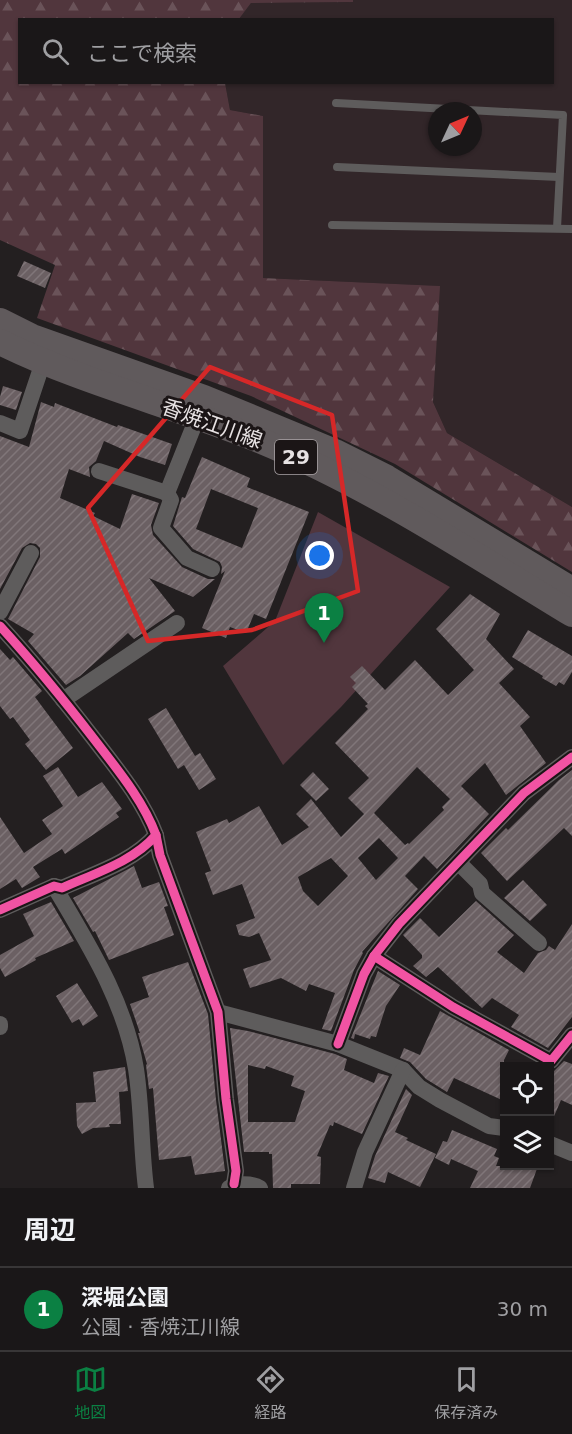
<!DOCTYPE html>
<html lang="ja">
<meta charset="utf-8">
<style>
body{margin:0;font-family:"DejaVu Sans","Noto Sans JP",sans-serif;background:#272425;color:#f1f3f6}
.controls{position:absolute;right:18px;bottom:18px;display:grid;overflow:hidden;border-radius:0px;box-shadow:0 2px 4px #0004}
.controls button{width:54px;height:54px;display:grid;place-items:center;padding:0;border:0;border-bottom:2px solid #383637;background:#1a1718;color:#f1f3f6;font:30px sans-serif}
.compass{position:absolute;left:428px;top:102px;width:54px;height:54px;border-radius:50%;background:#1a1718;box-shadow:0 2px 4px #0004;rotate:46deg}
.you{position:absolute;left:320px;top:556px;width:21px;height:21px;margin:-15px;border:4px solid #fff;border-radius:50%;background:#1a73e8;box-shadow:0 0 0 9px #1a73e833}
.badge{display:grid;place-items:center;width:39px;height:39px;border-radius:50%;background:#0b8043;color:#fff;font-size:20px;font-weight:700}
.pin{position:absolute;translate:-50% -50px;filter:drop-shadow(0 2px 3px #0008)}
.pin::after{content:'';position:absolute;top:32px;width:21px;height:18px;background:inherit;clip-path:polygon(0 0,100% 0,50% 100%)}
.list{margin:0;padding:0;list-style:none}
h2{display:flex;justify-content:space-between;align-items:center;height:78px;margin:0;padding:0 24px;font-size:26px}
h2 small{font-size:20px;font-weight:400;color:#9f9fa2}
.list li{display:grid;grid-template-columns:39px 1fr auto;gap:18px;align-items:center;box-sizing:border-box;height:84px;padding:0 24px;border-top:2px solid #383637}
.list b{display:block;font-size:22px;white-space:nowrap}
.list p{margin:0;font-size:20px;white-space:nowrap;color:#9f9fa2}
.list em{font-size:20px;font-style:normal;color:#9f9fa2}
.icon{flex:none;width:33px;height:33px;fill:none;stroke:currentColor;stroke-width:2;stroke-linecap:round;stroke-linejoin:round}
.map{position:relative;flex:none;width:572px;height:1188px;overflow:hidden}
.search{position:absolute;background:#1a1718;box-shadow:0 2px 4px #0004;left:18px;right:18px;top:18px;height:66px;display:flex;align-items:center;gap:15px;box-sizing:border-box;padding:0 21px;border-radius:0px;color:#9f9fa2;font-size:22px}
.sheet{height:162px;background:#1a1718}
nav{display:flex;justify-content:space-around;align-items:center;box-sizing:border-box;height:84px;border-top:2px solid #383637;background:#1a1718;font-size:16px;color:#9f9fa2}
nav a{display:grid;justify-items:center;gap:3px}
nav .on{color:#0b8043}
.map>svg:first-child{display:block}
.built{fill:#322629;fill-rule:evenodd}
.green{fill:#51363d}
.forest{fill:url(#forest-firs)}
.building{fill:url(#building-hatch);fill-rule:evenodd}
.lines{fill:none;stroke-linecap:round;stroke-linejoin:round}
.lane{stroke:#5e5c5c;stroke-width:8}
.street{stroke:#5e5c5c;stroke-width:16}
.primary{stroke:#605a5c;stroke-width:26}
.cycleway-casing{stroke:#1b1516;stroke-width:13}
.cycleway{stroke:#f153a3;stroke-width:9}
.marked{fill:none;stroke:#d62828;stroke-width:4.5;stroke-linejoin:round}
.labels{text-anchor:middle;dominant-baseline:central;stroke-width:6;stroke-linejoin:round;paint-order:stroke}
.shield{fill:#1b1516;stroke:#aaa4a6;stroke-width:1.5}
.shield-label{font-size:20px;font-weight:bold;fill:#e7e2e3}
.street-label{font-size:21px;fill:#e7e2e3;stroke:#1b1516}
</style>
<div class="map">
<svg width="572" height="1188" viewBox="0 0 572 1188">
<defs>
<pattern id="forest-firs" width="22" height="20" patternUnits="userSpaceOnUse" patternTransform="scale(1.5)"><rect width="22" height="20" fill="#51363d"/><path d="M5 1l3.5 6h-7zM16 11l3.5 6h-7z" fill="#6a5359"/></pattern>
<pattern id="building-hatch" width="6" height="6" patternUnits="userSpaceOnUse" patternTransform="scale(1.5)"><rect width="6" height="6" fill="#6b6063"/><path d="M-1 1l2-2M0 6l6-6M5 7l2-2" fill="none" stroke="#807679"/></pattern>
</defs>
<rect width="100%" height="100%" fill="#231f20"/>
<!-- built -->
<path class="built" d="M353 0H572V507L447 433 433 402 439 286 263 278V116L230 110 225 83 552 82V20L239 19 251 3 352 2ZM437 111H473V147H437Z"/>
<!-- green -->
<polygon class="green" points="318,512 450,587 341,707 283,765 223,666 275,621"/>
<!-- forest -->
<polygon class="forest" points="0,0 353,0 353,2 251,3 239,19 20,20 20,82 225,83 230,110 263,116 263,278 440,286 433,402 447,433 572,507 572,572 395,464 251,396 37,318 55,265 0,240"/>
<!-- building -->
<g class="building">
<polygon points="24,261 51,273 45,288 17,276"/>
<polygon points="3,386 22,392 16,410 0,405 0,397"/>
<polygon points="41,402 54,407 55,403 117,427 118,425 172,444 165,465 140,457 104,441 96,461 89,467 90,477 69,469 60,498 95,513 93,516 120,529 132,494 159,503 151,525 153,535 182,567 208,579 215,579 193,597 149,578 175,611 134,639 128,633 80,676 66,685 28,641 34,634 8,619 40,557 40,548 36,544 30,543 22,548 0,589 0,436 29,447"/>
<path d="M202 457 250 478 247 487 309 512 266 619 254 614 246 633 230 627 226 638 202 628 225 571 221 574 222 567 220 562 193 549 173 526 182 497 185 498ZM211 489 258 508 242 548 196 529Z"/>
<path d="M470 594 500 614 486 639 514 669 499 683 530 717 520 726 546 763 506 795 485 763 461 786 489 814 437 869 424 856 405 876 418 889 362 952 363 953 354 970 331 1031 322 1029 335 993 309 984 306 991 281 978 250 988 243 969 271 960 259 933 249 937 239 935 236 925 255 918 242 884 213 895 205 873 211 871 196 832 227 819 229 823 259 806 282 845 309 827 296 814 311 799 341 837 364 814 348 798 369 778 335 743 368 709 365 706 368 704 352 687 356 683 350 677 362 666 385 690 415 660 448 695 474 670 436 629ZM417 767 450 799 442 807 444 810 409 844 408 843 405 845 374 813ZM379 838 398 858 376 880 358 858ZM331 858 348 876 318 906 303 891 298 877Z"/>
<polygon points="528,630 572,656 572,672 564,685 559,682 556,686 542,678 543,676 512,657"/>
<polygon points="0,649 10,660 13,657 42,691 35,697 73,748 46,770 25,744 30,740 13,717 10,719 0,706"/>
<polygon points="166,708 195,756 200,753 216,779 199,790 184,765 178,769 148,719"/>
<polygon points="58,767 78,797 102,782 122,809 116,813 119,817 65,854 62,849 33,867 40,877 22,888 16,879 0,889 0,817 24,853 52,834 42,820 63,806 43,776"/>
<polygon points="572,770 572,836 564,828 507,881 481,853 506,828 508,830 559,780"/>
<polygon points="313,772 329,789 316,801 300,785"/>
<polygon points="134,866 142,888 159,882 168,906 164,907 174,935 109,960 95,931 93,932 73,898"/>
<polygon points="523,880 547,905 530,921 504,898"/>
<polygon points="476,901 514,935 497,952 524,973 538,953 546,950 549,946 555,950 572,924 572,1017 548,1048 511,1027 519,1015 492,998 482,1008 438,967 426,977 413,966 422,958 422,955 403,935 420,918 439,937"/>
<polygon points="51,902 74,941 35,958 36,960 5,977 0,968 0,955 34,936 23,914"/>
<polygon points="188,962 208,1014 216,1100 225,1171 195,1175 191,1156 159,1160 153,1088 149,1089 146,1065 147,1064 138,1033 140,1033 130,1004 149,997 142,977"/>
<polygon points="378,971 400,985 386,1006 376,1037 371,1036 370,1039 355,1034 354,1039 351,1038"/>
<polygon points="77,983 98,1016 83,1026 79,1019 72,1023 56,996"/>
<polygon points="440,1011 509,1050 504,1060 504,1101 454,1078 447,1092 426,1079 410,1062 400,1058 404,1048 420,1055"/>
<path d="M230 1028 248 1031 335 1054 347 1059 344 1070 374 1083 378 1073 389 1076 362 1134 334 1122 333 1126 330 1125 317 1156 321 1157 320 1184H291V1188H273L272 1154H269V1152H244ZM248 1065 265 1069 266 1066 294 1076 291 1086 305 1091 295 1122H248Z"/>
<polygon points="564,1061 572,1064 572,1105 561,1100 549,1128 549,1081 554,1071"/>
<polygon points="125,1067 128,1091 119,1092 121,1124 109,1124 110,1127 93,1128 82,1134 77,1126 76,1103 96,1102 93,1072"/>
<polygon points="406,1089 412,1095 395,1132 408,1138 406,1140 436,1154 420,1187 388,1172 385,1183 368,1178 375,1156"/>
<polygon points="452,1130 497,1149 494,1156 499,1158 496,1166 538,1166 530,1188 470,1188 478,1171 451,1159 449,1165 435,1158 443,1141 447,1142"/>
</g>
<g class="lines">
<!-- lane -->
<g class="lane">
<polyline points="336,103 563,115 557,228"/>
<polyline points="337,167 559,177"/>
<polyline points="332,225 572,229"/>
</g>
<!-- street -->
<g class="street">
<polyline points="197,418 167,493 171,500 161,528 187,558 212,569"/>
<polyline points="0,423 20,431 43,362"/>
<polyline points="99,471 167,493"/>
<polyline points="0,612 31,553"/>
<path d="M0 626C33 662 64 700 94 739 117 769 143 800 156 835 133 862 93 874 62 888L54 886 0 910"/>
<polyline points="63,700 177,623"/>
<polyline points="156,835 160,855 218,1012 226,1099 236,1171 234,1184"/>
<polyline points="459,863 480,884 482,893 539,943"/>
<path d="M54 886C88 944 125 1001 136 1069 142 1108 141 1149 146 1188"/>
<polyline points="374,956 453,1007 551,1061 572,1035"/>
<polyline points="218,1012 338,1044 403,1070 419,1087 440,1100 489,1126 504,1128"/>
<polyline points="0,1024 0,1027"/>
<polyline points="338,1044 364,974 374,956 399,924 524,793 572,757"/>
<polyline points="550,1144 572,1153"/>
<path d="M229 1188C235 1183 252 1183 260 1188"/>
<polyline points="354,1188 365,1152 403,1070"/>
</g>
<!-- primary -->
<g class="primary">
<polyline points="0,321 32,337 204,398 335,452 387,478 572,590"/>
<path d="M0 342C83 383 174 405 259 440 370 486 470 552 572 614"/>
</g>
<defs>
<g id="cycleway">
<path d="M0 626C33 662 64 700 94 739 117 769 143 800 156 835 133 862 93 874 62 888L54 886 0 910"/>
<polyline points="156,835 160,855 218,1012 226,1099 236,1171 234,1184"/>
<polyline points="374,956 453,1007 551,1061 572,1035"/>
<polyline points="338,1044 364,974 374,956 399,924 524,793 572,757"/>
</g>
</defs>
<!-- cycleway casing -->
<use href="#cycleway" class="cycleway-casing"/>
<!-- cycleway -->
<use href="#cycleway" class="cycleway"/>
</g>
<!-- marked area -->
<path class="marked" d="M210 367 332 415 358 591 252 630 148 641 88 508Z"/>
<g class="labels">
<!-- shield labels -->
<rect class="shield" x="275" y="440" width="42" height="34" rx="4.5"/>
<g class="shield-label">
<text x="296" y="457">29</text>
</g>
<!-- street labels -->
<g class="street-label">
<text transform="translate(212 424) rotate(20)">香焼江川線</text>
</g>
</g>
</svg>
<div class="controls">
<button><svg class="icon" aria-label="locate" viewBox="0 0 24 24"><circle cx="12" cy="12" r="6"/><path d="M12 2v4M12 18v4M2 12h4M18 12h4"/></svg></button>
<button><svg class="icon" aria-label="layers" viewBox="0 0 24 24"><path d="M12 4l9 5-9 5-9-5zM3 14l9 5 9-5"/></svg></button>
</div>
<svg class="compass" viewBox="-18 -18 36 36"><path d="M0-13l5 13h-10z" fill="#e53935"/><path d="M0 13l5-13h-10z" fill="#9f9fa2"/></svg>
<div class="you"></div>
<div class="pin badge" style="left:324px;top:643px">1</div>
<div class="search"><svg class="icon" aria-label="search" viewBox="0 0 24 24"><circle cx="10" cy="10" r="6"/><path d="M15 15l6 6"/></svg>ここで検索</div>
</div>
<section class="sheet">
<h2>周辺<small></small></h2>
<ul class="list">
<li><span class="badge">1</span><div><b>深堀公園</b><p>公園 · 香焼江川線</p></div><em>30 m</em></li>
</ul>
</section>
<nav>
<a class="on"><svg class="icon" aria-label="map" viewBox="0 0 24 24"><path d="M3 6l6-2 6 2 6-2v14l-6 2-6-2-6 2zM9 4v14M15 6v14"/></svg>地図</a>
<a><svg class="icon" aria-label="directions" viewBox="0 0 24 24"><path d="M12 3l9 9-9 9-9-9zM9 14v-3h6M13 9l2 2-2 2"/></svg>経路</a>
<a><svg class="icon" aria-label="saved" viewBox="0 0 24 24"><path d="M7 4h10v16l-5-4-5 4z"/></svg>保存済み</a>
</nav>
